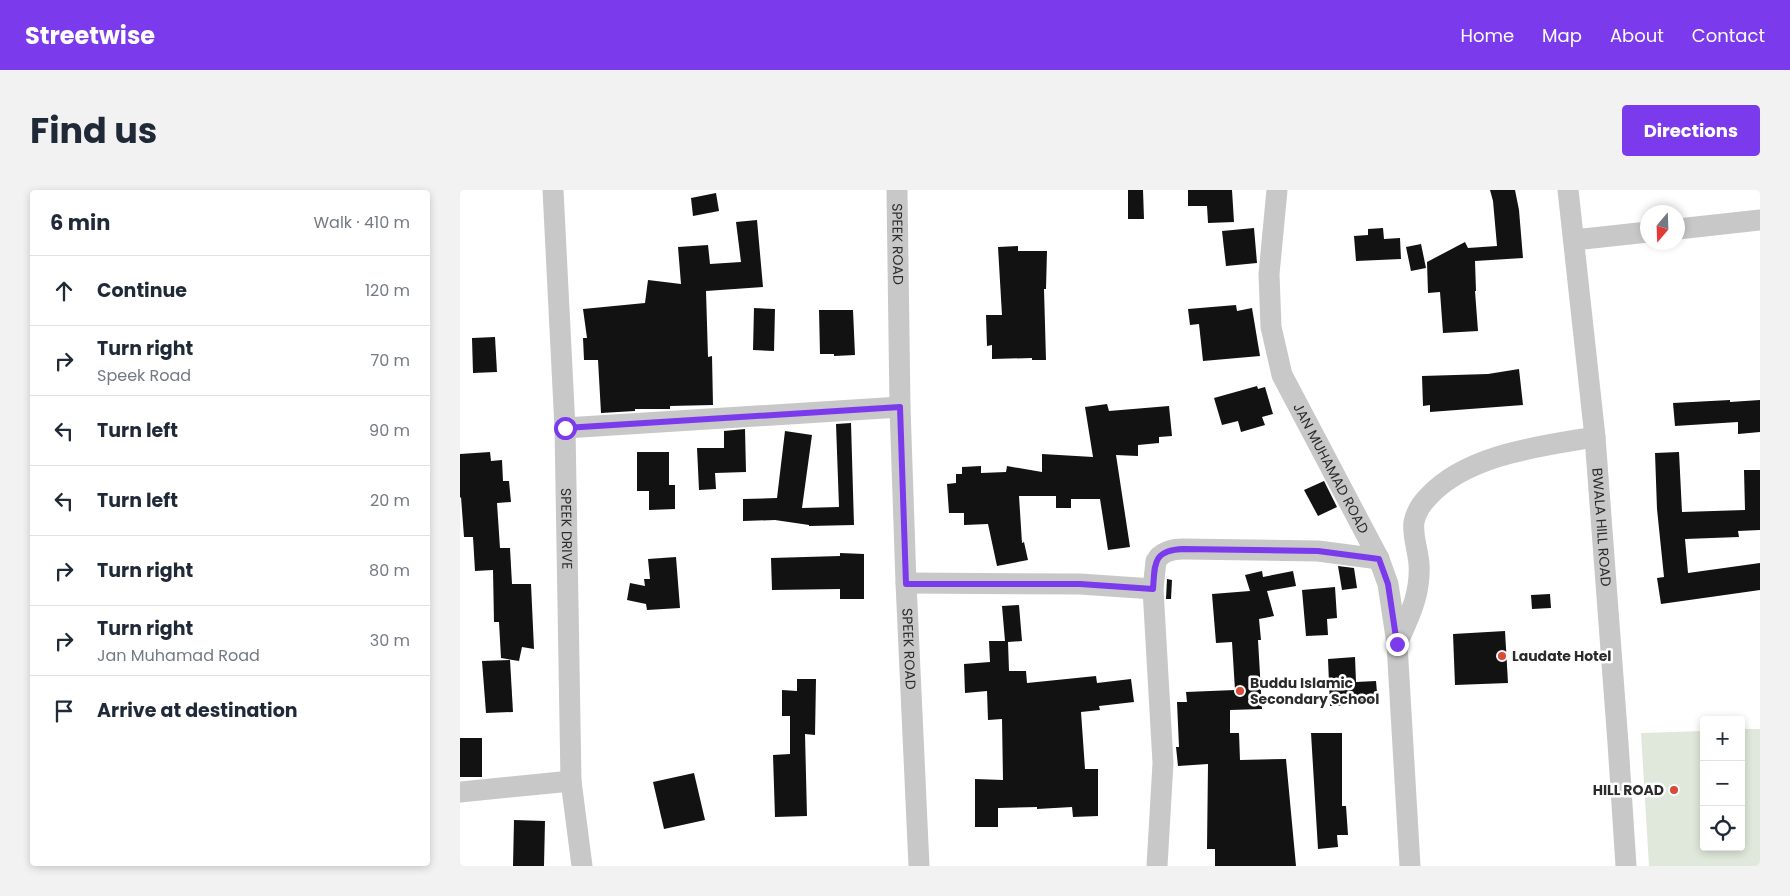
<!DOCTYPE html>
<meta charset="utf-8">
<style>
body{margin:0;font-family:Poppins,sans-serif;background:#f2f2f3;color:#1f2937}
.controls{position:absolute;right:15px;bottom:15px;display:grid;overflow:hidden;border-radius:5px;box-shadow:0 2px 8px #0003}
.controls button{width:45px;height:45px;display:grid;place-items:center;padding:0;border:0;border-bottom:1px solid #e0e1e3;background:#fff;color:#1f2937;font:25px sans-serif}
.compass{position:absolute;left:1180px;top:15px;width:45px;height:45px;border-radius:50%;background:#fff;box-shadow:0 2px 8px #0003;rotate:199deg}
.stop{position:absolute;width:15px;height:15px;margin:-11px;border:4px solid #7c3aed;border-radius:50%;background:#fff}
.stop.end{background:#7c3aed;border-color:#fff;box-shadow:0 1px 5px #0008}
.list{margin:0;padding:0;list-style:none}
h2{display:flex;justify-content:space-between;align-items:center;height:65px;margin:0;padding:0 20px;font-size:21px}
h2 small{font-size:16px;font-weight:400;color:#747a83}
.list li{display:grid;grid-template-columns:32px 1fr auto;gap:15px;align-items:center;box-sizing:border-box;height:70px;padding:0 20px;border-top:1px solid #e0e1e3}
.list b{display:block;font-size:19px;white-space:nowrap}
.list p{margin:0;font-size:16px;white-space:nowrap;color:#747a83}
.list em{font-size:16px;font-style:normal;color:#747a83}
.icon{flex:none;width:28px;height:28px;fill:none;stroke:currentColor;stroke-width:2;stroke-linecap:round;stroke-linejoin:round}
.map{position:relative;flex:none;width:1300px;height:676px;overflow:hidden;border-radius:5px}
header{display:flex;align-items:center;gap:30px;box-sizing:border-box;height:70px;padding:0 25px;background:#7c3aed;color:#fff}
header strong{font-size:24px}
nav{display:flex;gap:28px;margin-inline-start:auto;font-size:18px}
.intro{display:flex;align-items:center;justify-content:space-between;box-sizing:border-box;height:120px;padding:0 30px}
h1{margin:0;font-size:35px}
.button{padding:12px 22px;border-radius:5px;background:#7c3aed;color:#fff;font-size:18px;font-weight:700}
main{display:flex;gap:30px;padding:0 30px}
aside{flex:1;background:#fff;border-radius:5px;box-shadow:0 2px 8px #0003}
.map>svg:first-child{display:block}
.green{fill:#dfe8da}
.building{fill:#121212}
.lines{fill:none;stroke-linecap:round;stroke-linejoin:round}
.minor{stroke:#c8c8c8;stroke-width:21}
.route{stroke:#7c3aed;stroke-width:6}
.poi-dot{fill:#d74b39;stroke:#fff;stroke-width:2}
.labels{text-anchor:middle;dominant-baseline:central;stroke-width:5;stroke-linejoin:round;paint-order:stroke}
.street-label{font-size:14px;fill:#2b2b2b;stroke:#fff}
.poi-label{font-size:14px;font-weight:bold;fill:#2b2b2b;stroke:#fff;text-anchor:start}
</style>
<header>
<strong>Streetwise</strong>
<nav><a>Home</a><a>Map</a><a>About</a><a>Contact</a></nav>
</header>
<div class="intro"><h1>Find us</h1><a class="button">Directions</a></div>
<main>
<aside>
<h2>6 min<small>Walk · 410 m</small></h2>
<ul class="list">
<li><svg class="icon" aria-label="ahead" viewBox="0 0 24 24"><path d="M12 20V5M6 11l6-6 6 6"/></svg><div><b>Continue</b></div><em>120 m</em></li>
<li><svg class="icon" aria-label="right" viewBox="0 0 24 24"><path d="M7 20v-9h11M14 6l5 5-5 5"/></svg><div><b>Turn right</b><p>Speek Road</p></div><em>70 m</em></li>
<li><svg class="icon" aria-label="left" viewBox="0 0 24 24"><path d="M17 20v-9H6M10 6l-5 5 5 5"/></svg><div><b>Turn left</b></div><em>90 m</em></li>
<li><svg class="icon" aria-label="left" viewBox="0 0 24 24"><path d="M17 20v-9H6M10 6l-5 5 5 5"/></svg><div><b>Turn left</b></div><em>20 m</em></li>
<li><svg class="icon" aria-label="right" viewBox="0 0 24 24"><path d="M7 20v-9h11M14 6l5 5-5 5"/></svg><div><b>Turn right</b></div><em>80 m</em></li>
<li><svg class="icon" aria-label="right" viewBox="0 0 24 24"><path d="M7 20v-9h11M14 6l5 5-5 5"/></svg><div><b>Turn right</b><p>Jan Muhamad Road</p></div><em>30 m</em></li>
<li><svg class="icon" aria-label="arrive" viewBox="0 0 24 24"><path d="M6 21V4h12l-3 4 3 4H6"/></svg><div><b>Arrive at destination</b></div></li>
</ul>
</aside>
<div class="map">
<svg width="1300" height="676" viewBox="0 0 1300 676">
<rect width="100%" height="100%" fill="#fff"/>
<!-- green -->
<polygon class="green" points="1281,539 1300,539 1300,676 1189,676 1181,543 1244,541 1244,657 1281,657"/>
<!-- building -->
<g class="building">
<polygon points="668,0 683,0 684,29 668,29"/>
<polygon points="728,0 772,0 774,32 748,33 747,16 728,16"/>
<polygon points="1030,0 1055,0 1059,20 1063,68 1015,71 1016,101 1015,101 1018,141 983,143 980,102 968,103 967,72 1005,52 1008,58 1037,56 1033,11"/>
<polygon points="256,3 259,21 233,26 231,8"/>
<polygon points="297,30 303,97 246,101 248,167 252,166 253,215 210,216 210,219 175,219 175,221 141,223 138,170 124,170 123,148 127,148 123,119 185,113 188,90 221,94 218,57 248,55 250,74 281,72 276,32"/>
<polygon points="794,38 797,73 766,76 762,41"/>
<polygon points="923,38 924,49 940,48 941,69 896,71 894,46 908,45 908,39"/>
<polygon points="961,54 966,78 951,81 946,57"/>
<polygon points="558,56 558,61 587,61 586,99 584,99 586,170 572,170 572,168 532,169 532,155 527,156 526,125 542,125 538,57"/>
<polygon points="776,115 777,121 792,118 800,166 743,171 739,134 730,135 728,119"/>
<polygon points="294,118 315,119 314,161 293,160"/>
<polygon points="359,120 393,120 395,165 374,166 374,164 360,164"/>
<polygon points="35,147 37,182 13,183 12,148"/>
<polygon points="1059,179 1063,215 970,222 970,215 963,216 962,186 1028,184"/>
<polygon points="797,196 798,199 805,197 813,224 802,227 805,235 781,242 778,231 762,235 754,208"/>
<polygon points="1270,210 1270,212 1300,210 1300,242 1278,244 1278,232 1215,236 1213,213"/>
<polygon points="647,214 649,221 709,216 712,246 699,247 699,253 678,255 678,266 656,265 670,357 648,360 640,309 611,309 611,318 596,318 596,306 559,306 562,353 564,352 568,370 537,376 528,334 504,335 504,323 489,323 487,294 496,293 496,284 502,284 502,277 521,276 521,283 546,282 547,276 582,282 582,264 633,267 625,217"/>
<polygon points="391,233 394,335 349,336 349,335 315,330 283,331 283,309 317,308 325,241 352,245 342,318 379,317 376,234"/>
<polygon points="285,239 286,282 255,283 256,299 239,300 237,258 264,258 264,241"/>
<polygon points="30,262 31,271 42,270 43,291 49,291 51,312 37,313 40,358 50,358 52,394 71,394 74,459 62,457 59,471 41,468 39,432 34,432 33,380 15,381 13,347 4,347 1,307 0,308 0,264"/>
<polygon points="177,262 209,262 209,295 215,295 215,319 189,320 189,301 177,301"/>
<polygon points="1219,262 1222,322 1285,320 1284,280 1300,280 1300,340 1278,341 1279,347 1225,349 1228,383 1300,373 1300,400 1201,414 1197,388 1204,387 1197,319 1195,263"/>
<polygon points="864,291 877,317 858,326 844,300"/>
<polygon points="380,363 404,364 404,409 380,409 380,399 312,400 311,368 380,366"/>
<polygon points="216,367 220,418 187,420 186,414 167,410 170,393 185,396 184,389 190,389 188,369"/>
<polygon points="878,376 894,378 897,398 882,400"/>
<polygon points="802,381 803,387 833,381 836,396 807,401 814,426 799,429 801,450 798,450 802,519 770,520 770,543 779,543 780,570 826,569 836,676 755,676 755,659 747,659 748,574 718,576 716,557 719,557 717,512 727,512 726,502 775,500 772,452 756,453 752,404 790,401 785,385"/>
<polygon points="707,389 712,390 711,409 706,409"/>
<polygon points="875,397 877,428 867,429 868,445 846,446 842,400"/>
<polygon points="1090,404 1091,418 1072,419 1071,405"/>
<polygon points="559,415 562,451 548,452 549,481 566,481 567,493 636,486 637,493 671,489 674,512 639,516 640,520 621,522 625,579 638,579 638,626 613,627 612,617 577,619 577,617 538,618 538,637 515,637 515,589 543,590 542,529 528,530 527,501 505,503 504,474 530,472 529,451 545,451 542,416"/>
<polygon points="1045,441 1048,493 995,495 993,444"/>
<polygon points="895,467 896,492 916,491 918,514 870,516 868,469"/>
<polygon points="50,470 53,522 26,523 22,471"/>
<polygon points="337,489 356,489 355,545 345,544 347,626 315,627 313,565 330,564 330,526 322,526 322,500 337,501"/>
<polygon points="851,543 882,543 882,616 886,616 888,645 877,645 878,657 858,659"/>
<rect x="0" y="548" width="22" height="39"/>
<polygon points="234,583 245,630 204,639 193,592"/>
<polygon points="54,630 85,631 84,676 53,676"/>
</g>
<g class="lines">
<!-- minor -->
<g class="minor">
<path id="s1" d="M93 0 105 238 111 591 122 676"/>
<path id="s2" d="M437 0 440 217 446 393 459 676"/>
<path id="s3" d="M817 0 809 84 811 137 822 185 919 369 928 394 937 454 950 676"/>
<path id="s4" d="M1108 0 1135 247 1158 553 1166 676"/>
<polyline points="1218,39 1300,30"/>
<polyline points="1114,50 1188,42"/>
<polyline points="105,238 440,217"/>
<polyline points="446,393 620,394 693,399"/>
<path d="M937 454C949 427 961 404 959 374 958 360 952 345 954 332 956 322 962 313 969 306 1008 264 1082 256 1135 247"/>
<polyline points="0,602 111,591"/>
<path d="M697 676 703 573 693 399 696 371C701 362 713 359 723 359L858 361 919 369"/>
</g>
</g>
<g class="lines">
<!-- route -->
<path class="route" d="M105 238 440 217 446 394H620L693 399C695 375 692 360 723 359L858 361 919 369 928 394 937 454"/>
</g>
<!-- markers -->
<g class="poi-dot">
<circle cx="1042" cy="466" r="5"/>
<circle cx="780" cy="501" r="5"/>
<circle cx="1214" cy="600" r="5"/>
</g>
<g class="labels">
<!-- street labels -->
<g class="street-label">
<text stroke="none"><textPath href="#s2" startOffset="54">SPEEK ROAD</textPath></text>
<text stroke="none"><textPath href="#s3" startOffset="292">JAN MUHAMAD ROAD</textPath></text>
<text stroke="none"><textPath href="#s1" startOffset="339">SPEEK DRIVE</textPath></text>
<text stroke="none"><textPath href="#s4" startOffset="339">BWALA HILL ROAD</textPath></text>
<text stroke="none"><textPath href="#s2" startOffset="459">SPEEK ROAD</textPath></text>
</g>
<!-- poi labels -->
<g class="poi-label">
<text x="1052" y="466">Laudate Hotel</text>
<text x="790" y="493">Buddu Islamic<tspan x="790" dy="16">Secondary School</tspan></text>
<text x="1204" y="600" text-anchor="end">HILL ROAD</text>
</g>
</g>
</svg>
<div class="controls">
<button>+</button>
<button>−</button>
<button><svg class="icon" aria-label="locate" viewBox="0 0 24 24"><circle cx="12" cy="12" r="6"/><path d="M12 2v4M12 18v4M2 12h4M18 12h4"/></svg></button>
</div>
<svg class="compass" viewBox="-18 -18 36 36"><path d="M0-13l5 13h-10z" fill="#e53935"/><path d="M0 13l5-13h-10z" fill="#747a83"/></svg>
<div class="stop" style="left:105px;top:238px"></div>
<div class="stop end" style="left:937px;top:454px"></div>
</div>
</main>
